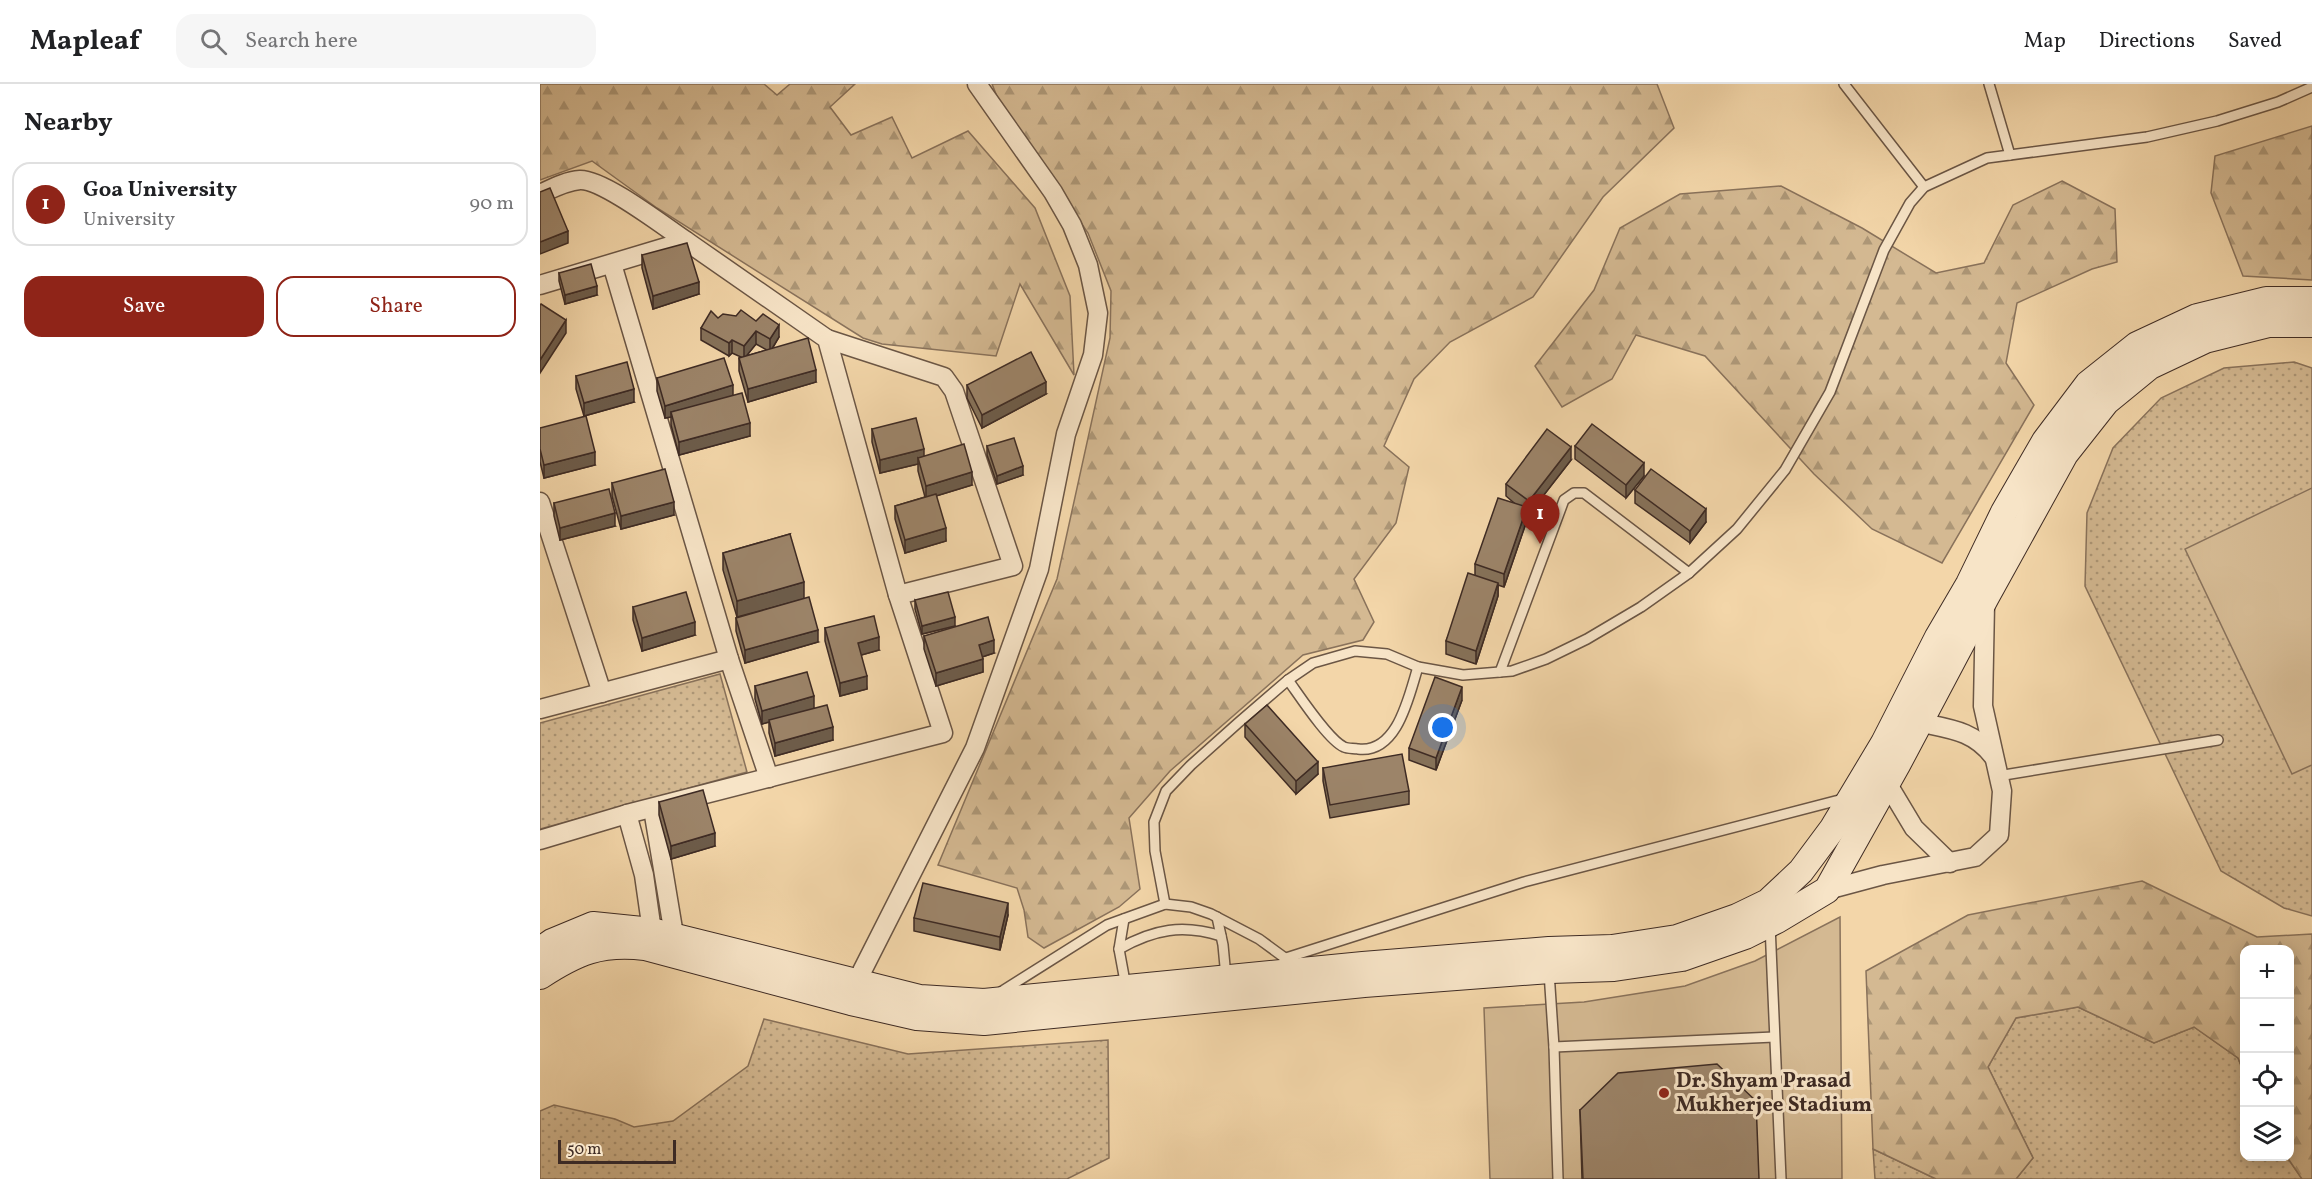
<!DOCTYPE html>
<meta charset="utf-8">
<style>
body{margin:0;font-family:Vollkorn,serif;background:#f6f6f6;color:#202124}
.controls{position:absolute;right:18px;bottom:18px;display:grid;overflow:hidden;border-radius:12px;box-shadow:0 3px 15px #0003}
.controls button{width:54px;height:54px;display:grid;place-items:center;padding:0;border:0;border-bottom:2px solid #e0e0e0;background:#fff;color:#202124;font:30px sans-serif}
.scale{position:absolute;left:18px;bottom:15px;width:118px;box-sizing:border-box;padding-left:6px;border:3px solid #3e2b24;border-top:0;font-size:16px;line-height:21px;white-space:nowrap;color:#3e2b24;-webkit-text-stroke:4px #f7e4c7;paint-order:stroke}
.you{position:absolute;left:903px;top:644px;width:21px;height:21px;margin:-15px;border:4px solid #fff;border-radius:50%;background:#1a73e8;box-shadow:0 0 0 9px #1a73e833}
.badge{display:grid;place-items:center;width:39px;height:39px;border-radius:50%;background:#8f2418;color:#fff;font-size:20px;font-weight:700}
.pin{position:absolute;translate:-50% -50px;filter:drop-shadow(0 2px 3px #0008)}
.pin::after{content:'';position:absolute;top:32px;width:21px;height:18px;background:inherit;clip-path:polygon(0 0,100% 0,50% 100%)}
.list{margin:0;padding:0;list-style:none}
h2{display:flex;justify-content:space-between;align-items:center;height:78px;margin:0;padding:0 24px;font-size:26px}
h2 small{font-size:20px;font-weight:400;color:#757577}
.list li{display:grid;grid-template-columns:39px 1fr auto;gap:18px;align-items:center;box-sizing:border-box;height:84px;margin:0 12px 12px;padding:0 12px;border:2px solid #e0e0e0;border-radius:18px}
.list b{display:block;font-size:22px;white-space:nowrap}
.list p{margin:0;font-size:20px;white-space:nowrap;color:#757577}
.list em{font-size:20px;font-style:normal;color:#757577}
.actions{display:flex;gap:12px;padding:18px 24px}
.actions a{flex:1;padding:14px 0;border:2px solid #8f2418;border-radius:18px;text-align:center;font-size:21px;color:#8f2418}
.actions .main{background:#8f2418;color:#fff}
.icon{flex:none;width:33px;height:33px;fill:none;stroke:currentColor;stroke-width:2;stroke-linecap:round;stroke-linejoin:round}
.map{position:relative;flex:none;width:1772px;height:1095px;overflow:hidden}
header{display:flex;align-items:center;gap:36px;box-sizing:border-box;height:84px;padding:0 30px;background:#fff;border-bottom:2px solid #e0e0e0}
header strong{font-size:28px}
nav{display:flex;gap:33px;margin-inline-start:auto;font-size:21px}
.search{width:420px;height:54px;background:#f6f6f6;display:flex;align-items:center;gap:15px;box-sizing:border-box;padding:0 21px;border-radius:18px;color:#757577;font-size:22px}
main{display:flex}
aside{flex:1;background:#fff}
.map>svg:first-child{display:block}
.grass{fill:url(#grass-dots);stroke:#89725b;stroke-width:1.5}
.forest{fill:url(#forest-firs);stroke:#89725b;stroke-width:1.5}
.pitch{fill:#d4b992;stroke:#89725b;stroke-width:1.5}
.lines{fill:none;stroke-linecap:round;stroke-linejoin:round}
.service-casing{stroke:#6b5645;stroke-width:12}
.minor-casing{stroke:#6b5645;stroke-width:21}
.secondary-casing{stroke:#3e2b24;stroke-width:28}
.service{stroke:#f7e4c7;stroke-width:9}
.minor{stroke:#f7e4c7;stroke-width:18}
.secondary{stroke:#f7e4c7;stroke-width:26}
.wall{fill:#86725a;stroke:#3e2b24;stroke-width:1.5;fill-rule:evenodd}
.shaded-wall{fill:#6d5c4a;stroke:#3e2b24;stroke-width:1.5}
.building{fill:#9c8469;stroke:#3e2b24;stroke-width:1.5}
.poi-dot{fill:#8f2418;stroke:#f7e4c7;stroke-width:2}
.labels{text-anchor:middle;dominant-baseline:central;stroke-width:6;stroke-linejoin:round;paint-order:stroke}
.poi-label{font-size:21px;font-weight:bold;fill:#3e2b24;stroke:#f7e4c7;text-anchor:start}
</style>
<header>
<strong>Mapleaf</strong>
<div class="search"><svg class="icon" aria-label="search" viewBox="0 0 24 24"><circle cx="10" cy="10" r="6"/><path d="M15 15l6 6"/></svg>Search here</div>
<nav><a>Map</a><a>Directions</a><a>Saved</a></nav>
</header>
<main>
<aside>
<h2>Nearby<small></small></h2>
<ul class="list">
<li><span class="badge">1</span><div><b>Goa University</b><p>University</p></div><em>90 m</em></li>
</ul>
<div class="actions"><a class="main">Save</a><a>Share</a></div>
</aside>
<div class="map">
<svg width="1772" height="1095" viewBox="0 0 1772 1095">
<defs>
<pattern id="grass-dots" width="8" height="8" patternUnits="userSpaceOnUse" patternTransform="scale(1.5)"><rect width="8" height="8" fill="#d4b992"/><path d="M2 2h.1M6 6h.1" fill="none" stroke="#ad9777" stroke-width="1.8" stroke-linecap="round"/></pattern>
<pattern id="forest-firs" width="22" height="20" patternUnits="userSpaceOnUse" patternTransform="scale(1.5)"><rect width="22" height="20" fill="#d4b992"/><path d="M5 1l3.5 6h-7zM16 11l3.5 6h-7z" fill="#ad9777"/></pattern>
</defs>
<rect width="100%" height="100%" fill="#f3d6a9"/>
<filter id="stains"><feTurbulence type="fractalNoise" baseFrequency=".00333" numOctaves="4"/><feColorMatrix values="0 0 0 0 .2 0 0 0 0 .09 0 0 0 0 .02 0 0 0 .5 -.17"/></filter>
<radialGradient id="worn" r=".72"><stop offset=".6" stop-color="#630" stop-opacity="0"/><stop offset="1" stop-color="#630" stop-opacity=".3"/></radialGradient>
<!-- grass -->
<g class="grass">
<polygon points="1754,278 1772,284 1772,832 1744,824 1681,787 1545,502 1547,429 1573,364 1621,314 1684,284"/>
<polygon points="180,590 207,688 0,745 0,639"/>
<polygon points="1538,923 1614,959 1654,943 1698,974 1704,989 1704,1072 1747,1073 1762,1095 1476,1095 1493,1074 1448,983 1476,934"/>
<polygon points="224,935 368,970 568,956 569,1074 527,1095 0,1095 0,1027 14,1021 75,1035 94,1043 133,1037 208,982"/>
<polygon points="1333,1065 1396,1095 1335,1095"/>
</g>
<!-- forest -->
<g class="forest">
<polygon points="0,0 224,0 237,11 250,0 315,0 290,23 311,51 352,33 372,74 428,47 495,124 530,212 534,291 480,200 456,272 342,260 323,254 117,124 52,77 0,96"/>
<polygon points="452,0 1117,0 1134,44 1063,113 993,213 910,258 874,295 844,362 869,383 856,439 814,495 834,538 823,556 763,571 630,687 589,734 600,805 579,823 504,864 488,853 484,826 477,804 398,781 517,495 570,254 571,207 548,149 458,15"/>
<polygon points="1772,42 1772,196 1703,192 1671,109 1675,72"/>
<polygon points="1522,97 1575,125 1577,178 1552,185 1477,219 1466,279 1494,321 1402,479 1332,445 1274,390 1165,272 1096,251 1072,295 1022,323 995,282 1054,206 1080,144 1140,110 1241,102 1322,144 1396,189 1444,179 1473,121"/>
<polygon points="1602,797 1717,853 1772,850 1772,1095 1762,1095 1747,1073 1750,1072 1750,866 1704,866 1704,989 1698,974 1654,943 1614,959 1538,923 1476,934 1448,983 1493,1074 1476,1095 1396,1095 1333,1065 1326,887 1428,831"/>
</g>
<!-- pitch -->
<g class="pitch">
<polygon points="1772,404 1772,681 1752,690 1645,465"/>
<polygon points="1300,833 1302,1095 950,1095 944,924 1044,918 1145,902 1215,877"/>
</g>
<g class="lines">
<defs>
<g id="service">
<polyline points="1304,0 1384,103"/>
<polyline points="1449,0 1470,71"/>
<polyline points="960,588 1024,416 1034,409 1044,409 1149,489"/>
<path d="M748 596C759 611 788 656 804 663 808 665 814 664 818 665 858 670 869 611 878 583"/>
<polyline points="1458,692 1678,656"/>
<polyline points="625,820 615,767 614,738 626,707 651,681 698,639 748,596 773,579 815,567 847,570 878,583 923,591 972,587 1006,575 1047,555 1101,523 1149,489 1197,445 1245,386 1290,308 1344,166 1370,119 1384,103 1447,74 1607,53 1677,37 1738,18 1772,3"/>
<polyline points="677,833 683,861 686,893"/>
<polyline points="584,835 579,865 586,903"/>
<polyline points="1230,841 1241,1095"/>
<path d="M579 865C614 845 643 840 681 852"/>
<polyline points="746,874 984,798 1303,715"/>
<polyline points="1009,888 1014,963 1018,1095"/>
<polyline points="459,909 567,841 625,820 651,823 671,830 719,855 749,877"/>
<polyline points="1014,963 1234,953"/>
</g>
<g id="minor">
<path d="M0 110C13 104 26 97 40 96 63 95 125 143 146 157"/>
<polyline points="72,180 189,575 229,694"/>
<polyline points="0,201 146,157 287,255 358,511 403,649 87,730 0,756"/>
<polyline points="287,255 404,293 414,307 473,482 358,511"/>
<polyline points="0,418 62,609"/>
<polyline points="0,625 189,575"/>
<path d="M1378 638C1409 645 1433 646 1453 672"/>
<polyline points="1347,699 1374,744 1410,779"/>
<polyline points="113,725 134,851"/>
<polyline points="87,730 104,791 112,847"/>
<polyline points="1287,806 1343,791 1435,773 1459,751 1462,707 1443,622 1445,520"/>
<polyline points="316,899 435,664 499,485 526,350 553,271 558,229 548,181 532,141 513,108 437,0"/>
</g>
<g id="secondary">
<polyline points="0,866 12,858 53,841 112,847 380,914 444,918 823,881 1009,866 1072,864 1137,854 1197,833 1228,818 1261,787 1293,744 1344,659 1398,553 1429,500 1464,428 1505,357 1548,300 1597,261 1657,233 1726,216 1772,216"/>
<path d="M0 892C37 868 60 858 105 863L311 918 377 933 444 938 824 900 1010 886 1074 884 1142 874 1205 852 1237 836 1287 806 1357 681 1446 513 1525 370 1566 318 1610 282 1665 256 1729 240H1772"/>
</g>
</defs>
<!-- service casing -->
<use href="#service" class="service-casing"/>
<!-- minor casing -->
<use href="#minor" class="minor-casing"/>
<!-- secondary casing -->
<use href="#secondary" class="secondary-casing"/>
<!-- service -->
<use href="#service" class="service"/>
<!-- minor -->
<use href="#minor" class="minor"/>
<!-- secondary -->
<use href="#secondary" class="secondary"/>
</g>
<!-- wall -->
<g class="wall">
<polygon points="102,171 159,210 113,225 102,184"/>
<polygon points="19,189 57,211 25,220 19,197"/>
<path d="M178 234 239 253 232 265 276 298 208 318 199 287V274L201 273 192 269 189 272 161 256V244ZM216 260 227 266 206 272Z"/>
<polygon points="36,292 94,318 44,332 36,305"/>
<polygon points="117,294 193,312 210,352 139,371 131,341 131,333 125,334 117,307"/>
<polygon points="427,301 506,310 442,344 427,314"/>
<polygon points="0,344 55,381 4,394 0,378"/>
<polygon points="332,345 384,372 432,401 396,412 406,457 365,469 355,435 355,422 385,413 378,387 378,380 340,389 332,358"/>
<polygon points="447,362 483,391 457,400 447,371"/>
<polygon points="1035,362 1104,392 1086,414 1035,375"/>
<polygon points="1031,376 989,430 987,429 987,436 964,503 958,501 958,512 936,580 906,570 906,557 935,492 935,480 974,419 966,412 966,400"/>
<polygon points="72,399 134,431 81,445 72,412"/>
<polygon points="1095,406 1166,438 1150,459 1095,419"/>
<polygon points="14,419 75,442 20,456 14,432"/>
<polygon points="250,450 197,533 183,486 183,469"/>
<polygon points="375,516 415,542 382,550 375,525"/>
<polygon points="93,523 155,551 102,567 93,536"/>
<polygon points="196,534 278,558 205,579 196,547"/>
<polygon points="285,544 339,566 321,571 327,605 300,612 285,557"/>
<polygon points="384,552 454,569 442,573 443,588 396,602 384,565"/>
<polygon points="215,602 274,624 293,656 235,672 229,649 229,638 222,640 215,615"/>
<polygon points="922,616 896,686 869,676 869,664"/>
<polygon points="705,640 778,690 756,710 705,653"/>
<polygon points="783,684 869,707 869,720 790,734 783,697"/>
<polygon points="119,718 175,762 131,775 119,731"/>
<polygon points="468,831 460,866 374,847 374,834"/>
<polygon points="1040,1026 1219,1095 1042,1095"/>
</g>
<!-- shaded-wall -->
<g class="shaded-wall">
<polygon points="28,147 28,159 0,170 0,158"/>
<polygon points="159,198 159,210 113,225 113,212"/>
<polygon points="57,202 57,211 25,220 25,211"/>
<polygon points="26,236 26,249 0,289 0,276"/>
<polygon points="239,241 239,253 230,268 230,255"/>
<polygon points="216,247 216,260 204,275 204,262"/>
<polygon points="192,256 192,269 189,272 189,259"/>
<polygon points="276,286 276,298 208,318 208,305"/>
<polygon points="506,298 506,310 442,344 442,331"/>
<polygon points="193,301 193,314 131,328 131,333 125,334 125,322"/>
<polygon points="94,305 94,318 44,332 44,319"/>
<polygon points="210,339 210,352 139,371 139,358"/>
<polygon points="1031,363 1031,376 989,430 989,417"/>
<polygon points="384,365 384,378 378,374 378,380 340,389 340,376"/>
<polygon points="55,368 55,381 4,394 4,381"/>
<polygon points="1104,379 1104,392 1086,414 1086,401"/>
<polygon points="483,382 483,391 457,400 457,392"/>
<polygon points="432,388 432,401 386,415 386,402"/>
<polygon points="134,418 134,431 81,445 81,432"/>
<polygon points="987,423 987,436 964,503 964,490"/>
<polygon points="1166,425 1166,438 1150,459 1150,447"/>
<polygon points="75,429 75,442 20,456 20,444"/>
<polygon points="406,444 406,457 365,469 365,456"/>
<polygon points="264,498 264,515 197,533 197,517"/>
<polygon points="958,499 958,512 936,580 936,567"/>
<polygon points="415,533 415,542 382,550 382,542"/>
<polygon points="155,538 155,551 102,567 102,554"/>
<polygon points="278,546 278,558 205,579 205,566"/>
<polygon points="339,553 339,566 318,572 318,559"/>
<polygon points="454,556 454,569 439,574 439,561"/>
<polygon points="443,575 443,588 396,602 396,589"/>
<polygon points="327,592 327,605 300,612 300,599"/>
<polygon points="922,603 922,616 896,686 896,674"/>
<polygon points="274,612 274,625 222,640 222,627"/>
<polygon points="293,643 293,656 235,672 235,659"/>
<polygon points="778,678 778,690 756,710 756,697"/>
<polygon points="175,749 175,762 131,775 131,762"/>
<polygon points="468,819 468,831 460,866 460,853"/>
</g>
<!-- building -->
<g class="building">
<polygon points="10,104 28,147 0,158 0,108"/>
<polygon points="147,159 159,198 113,212 102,171"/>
<polygon points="51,180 57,202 25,211 19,189"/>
<polygon points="1,220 26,236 0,276 0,221"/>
<polygon points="201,226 216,237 223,230 239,241 230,255 216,247 204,262 192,256 189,259 161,244 171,227 178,234 183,230 196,232"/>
<polygon points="268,254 276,286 208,305 199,274"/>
<polygon points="491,268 506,298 442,331 427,301"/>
<polygon points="184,274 193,301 125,322 117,294"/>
<polygon points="87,278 94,305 44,319 36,292"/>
<polygon points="202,309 210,339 139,358 131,328"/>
<polygon points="46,332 55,368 4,381 0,365 0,344"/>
<polygon points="376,334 384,365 340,376 332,345"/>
<polygon points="1052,340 1104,379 1086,401 1035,362"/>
<polygon points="1007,345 1031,363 989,417 966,400"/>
<polygon points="474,354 483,382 457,392 447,362"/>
<polygon points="424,360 432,388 386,402 378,374"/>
<polygon points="125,385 134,418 81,432 72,399"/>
<polygon points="1111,385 1166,425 1150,447 1095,406"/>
<polygon points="69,405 75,429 20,444 14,419"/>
<polygon points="396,410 406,444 365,456 355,422"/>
<polygon points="958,414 987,423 964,490 935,480"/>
<polygon points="250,450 264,498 197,517 183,469"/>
<polygon points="928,489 958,499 936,567 906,557"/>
<polygon points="146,508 155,538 102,554 93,523"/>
<polygon points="408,508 415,533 382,542 375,516"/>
<polygon points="269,513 278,546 205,566 196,534"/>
<polygon points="334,532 339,553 318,559 327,592 300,599 285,544"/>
<polygon points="448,533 454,556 439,561 443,575 396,589 384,552"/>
<polygon points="267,588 274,612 222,627 215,602"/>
<polygon points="895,593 922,603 896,674 869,664"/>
<polygon points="287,621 293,643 235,659 229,636"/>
<polygon points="727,621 778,678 756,697 705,640"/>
<polygon points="862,670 869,707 790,721 783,684"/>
<polygon points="163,706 175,749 131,762 119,718"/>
<polygon points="383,799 468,819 460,853 374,834"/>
<polygon points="1177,980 1216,1017 1219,1095 1043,1095 1040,1026 1078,989"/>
</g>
<!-- markers -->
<circle class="poi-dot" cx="1124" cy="1009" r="6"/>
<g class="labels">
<!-- poi labels -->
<g class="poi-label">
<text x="1136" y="997">Dr. Shyam Prasad<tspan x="1136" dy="24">Mukherjee Stadium</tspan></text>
</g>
</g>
<rect width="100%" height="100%" filter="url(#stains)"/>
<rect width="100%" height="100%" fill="url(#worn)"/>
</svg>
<div class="controls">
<button>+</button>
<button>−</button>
<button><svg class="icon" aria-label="locate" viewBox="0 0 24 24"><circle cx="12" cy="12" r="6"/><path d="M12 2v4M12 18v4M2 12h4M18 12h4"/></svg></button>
<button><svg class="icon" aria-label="layers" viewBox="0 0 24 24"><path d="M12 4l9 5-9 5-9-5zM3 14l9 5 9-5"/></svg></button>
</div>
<div class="scale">50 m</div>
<div class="you"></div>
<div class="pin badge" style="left:1000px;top:460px">1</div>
</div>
</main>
